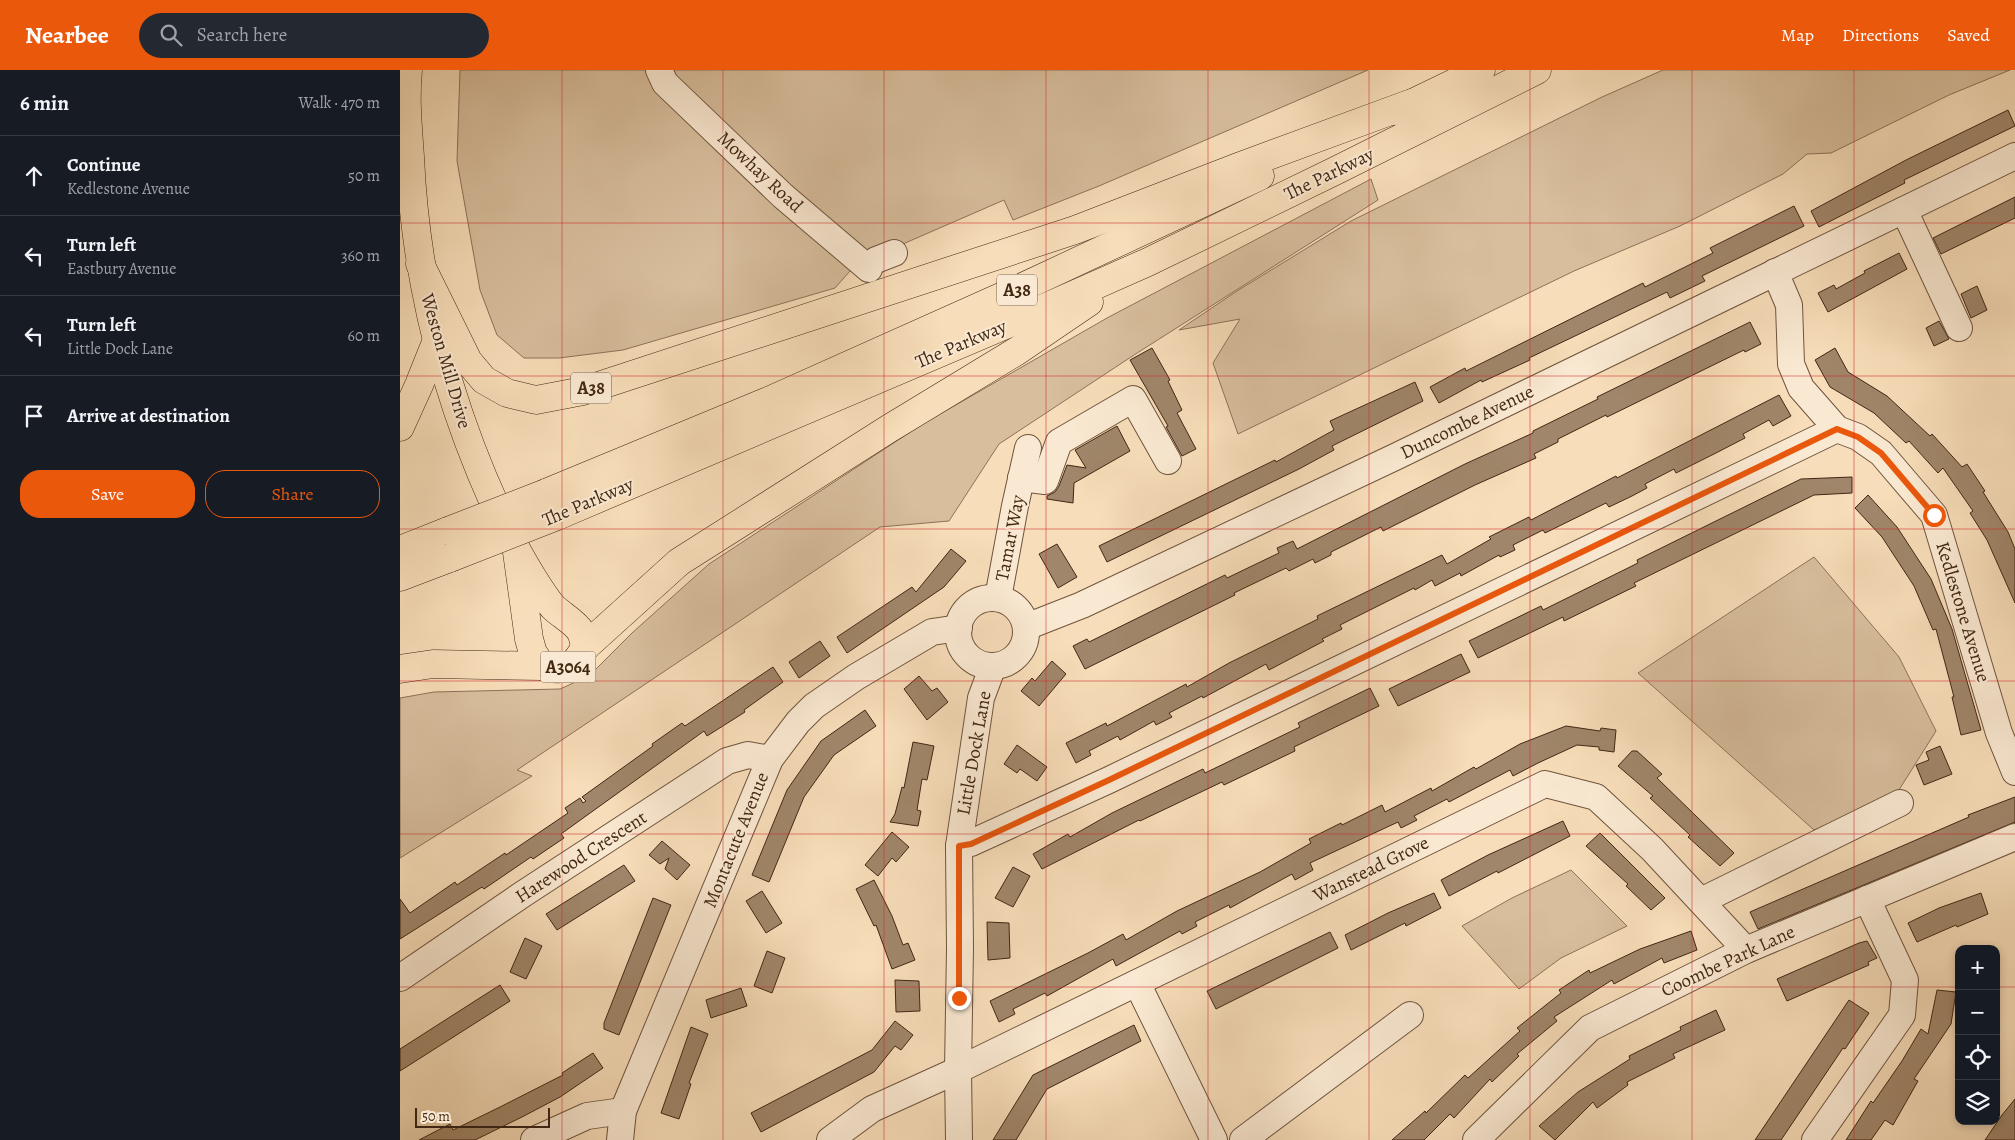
<!DOCTYPE html>
<meta charset="utf-8">
<style>
body{margin:0;font-family:Alegreya,serif;background:#242831;color:#f1f3f6}
.controls{position:absolute;right:15px;bottom:15px;display:grid;overflow:hidden;border-radius:10px;box-shadow:0 2px 8px #0003}
.controls button{width:45px;height:45px;display:grid;place-items:center;padding:0;border:0;border-bottom:1px solid #363941;background:#171b24;color:#f1f3f6;font:25px sans-serif}
.scale{position:absolute;left:15px;bottom:12px;width:135px;box-sizing:border-box;padding-left:5px;border:2px solid #422714;border-top:0;font-size:14px;line-height:18px;white-space:nowrap;color:#422714;-webkit-text-stroke:4px #fae9d2;paint-order:stroke}
.stop{position:absolute;width:15px;height:15px;margin:-11px;border:4px solid #ea580c;border-radius:50%;background:#fff}
.stop.end{background:#ea580c;border-color:#fff;box-shadow:0 1px 5px #0008}
.list{margin:0;padding:0;list-style:none}
h2{display:flex;justify-content:space-between;align-items:center;height:65px;margin:0;padding:0 20px;font-size:21px}
h2 small{font-size:16px;font-weight:400;color:#9ea1a6}
.list li{display:grid;grid-template-columns:32px 1fr auto;gap:15px;align-items:center;box-sizing:border-box;height:80px;padding:0 20px;border-top:1px solid #363941}
.list b{display:block;font-size:19px;white-space:nowrap}
.list p{margin:0;font-size:16px;white-space:nowrap;color:#9ea1a6}
.list em{font-size:16px;font-style:normal;color:#9ea1a6}
.actions{display:flex;gap:10px;padding:15px 20px}
.actions a{flex:1;padding:11px 0;border:1px solid #ea580c;border-radius:20px;text-align:center;font-size:18px;color:#ea580c}
.actions .main{background:#ea580c;color:#fff}
.icon{flex:none;width:28px;height:28px;fill:none;stroke:currentColor;stroke-width:2;stroke-linecap:round;stroke-linejoin:round}
.map{position:relative;flex:none;width:1615px;height:1070px;overflow:hidden}
header{display:flex;align-items:center;gap:30px;box-sizing:border-box;height:70px;padding:0 25px;background:#ea580c;color:#fff}
header strong{font-size:24px}
nav{display:flex;gap:28px;margin-inline-start:auto;font-size:18px}
.search{width:350px;height:45px;background:#242831;display:flex;align-items:center;gap:12px;box-sizing:border-box;padding:0 18px;border-radius:28px;color:#9ea1a6;font-size:19px}
main{display:flex}
aside{flex:1;background:#171b24}
.map>svg:first-child{display:block}
.green{fill:#d8be9d;stroke:#8d7258}
.building{fill:#a0866a;stroke:#422714}
.lines{fill:none;stroke-linecap:round;stroke-linejoin:round}
.minor-casing{stroke:#6f543d;stroke-width:28}
.major-casing{stroke:#422714;stroke-width:29}
.highway-casing{stroke:#422714;stroke-width:29}
.minor{stroke:#fae9d2;stroke-width:26}
.major{stroke:#f7ddb9;stroke-width:28}
.highway{stroke:#f7ddb9;stroke-width:28}
.highway-bridge-casing{stroke:#422714;stroke-width:29;stroke-linecap:butt}
.highway-bridge{stroke:#f7ddb9;stroke-width:28}
.route{stroke:#ea580c;stroke-width:6}
.grid{fill:none;stroke:#d62828;stroke-width:1;stroke-opacity:0.55}
.labels{text-anchor:middle;dominant-baseline:central;stroke-width:4;stroke-linejoin:round;paint-order:stroke}
.shield{fill:#fae9d2;stroke:#79614d;stroke-width:1}
.shield-label{font-size:18px;font-weight:bold;fill:#422714}
.street-label{font-size:19px;fill:#422714;stroke:#fae9d2}
</style>
<header>
<strong>Nearbee</strong>
<div class="search"><svg class="icon" aria-label="search" viewBox="0 0 24 24"><circle cx="10" cy="10" r="6"/><path d="M15 15l6 6"/></svg>Search here</div>
<nav><a>Map</a><a>Directions</a><a>Saved</a></nav>
</header>
<main>
<aside>
<h2>6 min<small>Walk · 470 m</small></h2>
<ul class="list">
<li><svg class="icon" aria-label="ahead" viewBox="0 0 24 24"><path d="M12 20V5M6 11l6-6 6 6"/></svg><div><b>Continue</b><p>Kedlestone Avenue</p></div><em>50 m</em></li>
<li><svg class="icon" aria-label="left" viewBox="0 0 24 24"><path d="M17 20v-9H6M10 6l-5 5 5 5"/></svg><div><b>Turn left</b><p>Eastbury Avenue</p></div><em>360 m</em></li>
<li><svg class="icon" aria-label="left" viewBox="0 0 24 24"><path d="M17 20v-9H6M10 6l-5 5 5 5"/></svg><div><b>Turn left</b><p>Little Dock Lane</p></div><em>60 m</em></li>
<li><svg class="icon" aria-label="arrive" viewBox="0 0 24 24"><path d="M6 21V4h12l-3 4 3 4H6"/></svg><div><b>Arrive at destination</b></div></li>
</ul>
<div class="actions"><a class="main">Save</a><a>Share</a></div>
</aside>
<div class="map">
<svg width="1615" height="1070" viewBox="0 0 1615 1070">
<rect width="100%" height="100%" fill="#f7ddb9"/>
<filter id="stains"><feTurbulence type="fractalNoise" baseFrequency=".004" numOctaves="4"/><feColorMatrix values="0 0 0 0 .2 0 0 0 0 .09 0 0 0 0 .02 0 0 0 .5 -.17"/></filter>
<radialGradient id="worn" r=".72"><stop offset=".6" stop-color="#630" stop-opacity="0"/><stop offset="1" stop-color="#630" stop-opacity=".3"/></radialGradient>
<!-- green -->
<g class="green">
<polygon points="60,0 968,0 699,116 613,150 604,130 473,187 465,184 435,218 223,280 159,288 124,288 97,265 80,220 57,91"/>
<polygon points="1263,0 1610,0 1549,25 1431,83 1407,84 1383,104 1280,156 1174,201 838,364 813,293 840,249 779,260 837,221 951,151 1202,27"/>
<polygon points="971,109 978,130 734,285 599,374 549,451 480,457 117,700 132,706 0,788 0,628 34,622 160,619 189,606 232,563 309,494 521,355 707,248"/>
<polygon points="1414,487 1499,587 1536,661 1492,731 1414,760 1238,603"/>
<polygon points="1171,800 1227,856 1161,888 1119,919 1062,856 1112,828"/>
</g>
<!-- building -->
<g class="building">
<polygon points="1608,40 1615,56 1504,110 1505,113 1419,157 1411,141 1506,90"/>
<polygon points="1615,127 1615,148 1541,184 1533,168"/>
<polygon points="1394,136 1404,156 1302,206 1305,211 1270,228 1267,222 1129,288 1130,290 1082,312 1081,310 1039,333 1030,317 1065,298 1066,301 1243,213 1245,217 1313,183 1310,178"/>
<polygon points="1499,183 1507,199 1428,242 1418,223 1434,215 1436,219 1465,203 1464,201"/>
<polygon points="1577,216 1587,240 1571,248 1561,224"/>
<polygon points="1539,251 1549,269 1534,276 1526,258"/>
<polygon points="1350,252 1361,274 1345,282 1344,280 1207,347 1206,345 1158,369 1158,372 1134,384 1136,388 1075,415 983,461 981,457 931,482 931,485 915,493 913,489 889,501 886,498 834,523 835,525 685,599 673,576 687,569 689,572 825,505 827,508 879,483 877,478 893,471 897,479 1065,394 1133,363 1133,361 1198,329 1197,327"/>
<polygon points="752,278 770,310 768,311 782,340 777,343 796,379 782,386 766,357 768,356 730,290"/>
<polygon points="1435,278 1448,302 1487,326 1530,366 1532,364 1562,397 1567,394 1585,421 1583,422 1608,462 1615,479 1615,533 1587,470 1570,443 1573,441 1543,398 1538,403 1509,371 1506,373 1474,343 1430,317 1415,290"/>
<polygon points="1015,312 1023,331 932,376 934,380 899,399 707,492 699,476 875,390 876,392 934,360 930,351"/>
<polygon points="1379,325 1391,346 1373,356 1369,350 1343,364 1345,368 1316,383 1276,403 1274,399 1245,414 1247,418 1232,426 1209,437 1206,433 1145,463 1143,460 1113,475 1115,480 1100,487 1099,485 1061,506 1060,503 1035,516 1032,510 1015,520 1014,518 940,555 942,559 922,569 924,571 869,600 866,594 803,628 802,626 769,643 772,647 756,655 754,651 720,670 718,666 689,681 691,685 676,693 666,673 706,653 707,656 786,614 787,617 829,593 918,549 917,546 1042,485 1047,494 1091,469 1089,467 1129,447 1131,450 1216,406 1217,408"/>
<polygon points="717,356 730,381 674,413 673,433 647,429 647,426 655,422 659,416 667,395 686,398 675,380"/>
<polygon points="1452,407 1452,423 1414,425 1234,513 1236,516 1164,551 1163,547 1078,588 1069,571 1141,536 1143,540 1238,493 1237,490 1401,409"/>
<polygon points="1468,425 1497,457 1531,509 1552,559 1581,660 1561,665 1552,627 1554,627 1536,559 1533,560 1514,516 1482,467 1455,438"/>
<polygon points="657,474 677,507 658,518 639,484"/>
<polygon points="551,479 566,491 544,517 447,583 437,567 512,517 516,522"/>
<polygon points="420,571 430,586 399,608 389,592"/>
<polygon points="1061,584 1070,602 998,636 989,619"/>
<polygon points="652,591 666,604 639,636 621,621 632,608 635,611"/>
<polygon points="373,597 383,612 344,640 345,642 307,666 304,661 161,764 164,768 133,789 131,787 84,819 82,817 0,869 0,829 10,843 55,812 57,815 105,783 106,785 168,743 165,738 180,728 183,733 186,731 182,727 253,676 252,674 282,653 285,656"/>
<polygon points="519,606 532,621 537,618 548,632 527,650 504,619"/>
<polygon points="970,618 979,636 894,677 895,681 824,715 822,712 740,751 739,750 642,799 633,784 668,764 670,767 712,743 803,699 805,703 900,657 898,653"/>
<polygon points="465,640 476,656 434,685 404,727 369,812 352,805 387,720 421,671"/>
<polygon points="1166,656 1200,661 1201,658 1216,660 1214,682 1199,680 1199,677 1177,675 1138,693 1113,706 1110,700 1049,732 1047,729 1014,746 1017,750 1001,758 998,752 910,793 913,800 895,810 892,804 830,838 829,835 795,852 797,856 782,864 780,861 716,896 713,889 647,926 645,923 613,939 615,944 599,952 590,931 688,883 723,864 726,870 777,841 860,802 911,773 909,769 941,753 942,755 982,735 985,742 1031,718 1032,721 1074,697 1076,699 1120,674"/>
<polygon points="513,672 534,676 527,710 522,709 517,740 521,741 518,756 490,752 495,744 502,717 504,718"/>
<polygon points="617,675 647,697 637,711 620,699 617,703 604,694"/>
<polygon points="1540,676 1552,704 1524,715 1516,695 1529,690 1526,682"/>
<polygon points="1232,681 1237,681 1262,704 1257,708 1334,783 1320,796 1288,767 1290,765 1250,728 1253,726 1218,696"/>
<polygon points="1615,727 1615,752 1358,859 1350,842 1569,747 1568,745"/>
<polygon points="1163,751 1170,766 1098,803 1097,801 1049,826 1041,810 1088,785"/>
<polygon points="492,762 509,777 496,792 492,788 478,806 465,795"/>
<polygon points="1200,763 1265,828 1251,840 1226,816 1228,814 1186,776"/>
<polygon points="262,771 290,795 277,810 265,799 269,788 260,794 249,785"/>
<polygon points="224,795 235,811 157,860 146,844"/>
<polygon points="613,797 630,806 613,837 595,828"/>
<polygon points="474,810 492,846 503,875 508,873 515,890 492,899 476,855 474,856 456,819"/>
<polygon points="362,821 382,853 366,863 346,831"/>
<polygon points="1034,823 1041,838 1006,856 1005,853 951,880 945,865 988,843"/>
<polygon points="1581,823 1588,844 1557,857 1556,855 1517,872 1508,853 1539,838"/>
<polygon points="253,828 271,835 219,965 204,959 204,953"/>
<polygon points="587,852 609,853 610,888 588,890"/>
<polygon points="1291,861 1297,880 1264,893 1262,888 1214,914 1212,910 1154,947 1157,951 1117,984 1119,986 1092,1012 1090,1009 1054,1048 1050,1044 1024,1070 992,1070 1025,1041 1026,1043 1065,1005 1068,1008 1120,961 1117,958 1161,923 1159,920 1189,900 1190,903 1240,879"/>
<polygon points="930,862 938,878 816,939 807,921"/>
<polygon points="125,868 142,876 126,909 110,902"/>
<polygon points="1467,871 1477,888 1468,892 1469,895 1387,931 1377,909 1459,873"/>
<polygon points="367,881 385,888 372,923 354,916"/>
<polygon points="495,910 519,911 520,941 496,942"/>
<polygon points="100,915 110,931 0,1001 0,979"/>
<polygon points="341,918 347,936 311,948 306,930"/>
<polygon points="1537,920 1556,922 1551,954 1514,1009 1518,1011 1493,1055 1485,1050 1471,1070 1446,1070 1471,1031 1473,1033 1502,991 1521,959 1528,964"/>
<polygon points="1449,930 1469,943 1445,979 1443,978 1381,1070 1355,1070"/>
<polygon points="1316,940 1325,960 1273,984 1275,988 1227,1012 1228,1015 1197,1038 1193,1032 1155,1070 1139,1056 1178,1022 1230,989 1229,986 1281,960 1280,957"/>
<polygon points="495,951 513,965 501,980 495,976 474,1002 361,1062 351,1043 472,980"/>
<polygon points="734,955 741,971 647,1019 616,1070 593,1070 633,1005"/>
<polygon points="291,957 308,964 289,1013 291,1014 279,1049 261,1043"/>
<polygon points="193,983 203,998 160,1027 122,1047 75,1070 19,1070 50,1054 53,1060 100,1037 163,1005 162,1003"/>
<polygon points="1615,1029 1615,1070 1585,1070 1602,1045"/>
</g>
<g class="lines">
<defs>
<g id="minor">
<polyline points="259,0 265,13 383,126 469,199"/>
<polyline points="1504,140 1559,258"/>
<polyline points="476,190 494,183"/>
<polyline points="1375,202 1389,235 1391,294 1401,318 1437,359 1458,367 1481,383 1534,445 1599,663 1615,702"/>
<polyline points="621,408 645,411 659,372 733,329 768,391"/>
<polyline points="598,528 615,436 628,378"/>
<circle cx="592" cy="562" r="34"/>
<polyline points="626,557 682,535 995,387 1615,86"/>
<polyline points="559,776 571,773 709,710 1437,359"/>
<polyline points="1301,831 1500,733"/>
<polyline points="0,908 123,824 327,691 348,685 370,689"/>
<polyline points="737,913 814,1070"/>
<polyline points="134,1070 187,1046 223,1041"/>
<polyline points="220,1070 223,1041 370,689 398,652 414,636 456,607 532,562 559,558"/>
<polyline points="430,1070 472,1039 558,1000 1145,714 1196,727 1252,779 1346,880"/>
<polyline points="559,1070 558,1000 560,878 559,776 581,628 593,596"/>
<polyline points="843,1070 1010,945"/>
<polyline points="1076,1070 1190,958 1346,880 1615,767"/>
<polyline points="1415,1070 1502,945 1505,910 1467,829"/>
</g>
<path id="major" d="M8 0C5 29 8 58 10 87 16 223 52 351 113 473 121 489 141 523 153 537 161 545 175 552 181 562 183 566 184 573 185 577 175 597 164 603 142 596L133 583 129 569 117 482"/>
<g id="highway">
<polyline points="996,41 1081,0"/>
<polyline points="20,194 68,291 84,310 107,323 136,330 183,321 675,160 838,97 1012,33"/>
<polyline points="0,357 19,315 37,270"/>
<polyline points="146,423 366,332 612,222 860,106"/>
<polyline points="157,446 619,249 748,192 935,101 1137,0"/>
<polyline points="0,480 48,461"/>
<polyline points="0,507 50,488"/>
<polyline points="185,577 279,492 490,358 617,281 689,232"/>
<polyline points="0,599 33,594 142,596"/>
</g>
</defs>
<!-- minor casing -->
<use href="#minor" class="minor-casing"/>
<!-- major casing -->
<use href="#major" class="major-casing"/>
<!-- highway casing -->
<use href="#highway" class="highway-casing"/>
<!-- minor -->
<use href="#minor" class="minor"/>
<!-- major -->
<use href="#major" class="major"/>
<!-- highway -->
<use href="#highway" class="highway"/>
<defs>
<g id="highway-bridge">
<polyline points="48,461 146,423"/>
<polyline points="50,488 157,446"/>
</g>
</defs>
<!-- highway-bridge casing -->
<use href="#highway-bridge" class="highway-bridge-casing"/>
<!-- highway-bridge -->
<use href="#highway-bridge" class="highway-bridge"/>
</g>
<g class="lines">
<!-- route -->
<polyline class="route" points="559,928 559,776 571,774 709,710 1437,359 1458,367 1481,383 1534,445"/>
</g>
<!-- grid -->
<path class="grid" d="M162 0V1070M323 0V1070M484 0V1070M646 0V1070M808 0V1070M969 0V1070M1130 0V1070M1292 0V1070M1454 0V1070M0 153H1615M0 306H1615M0 459H1615M0 611H1615M0 764H1615M0 917H1559M1596 917H1615"/>
<g class="labels">
<!-- shield labels -->
<g class="shield">
<rect x="597" y="204.5" width="40" height="31" rx="4"/>
<rect x="171" y="302.5" width="40" height="31" rx="4"/>
<rect x="140.5" y="581.5" width="55" height="31" rx="4"/>
</g>
<g class="shield-label">
<text x="617" y="220">A38</text>
<text x="191" y="318">A38</text>
<text x="168" y="597">A3064</text>
</g>
<!-- street labels -->
<g class="street-label">
<text transform="translate(360 102) rotate(43)">Mowhay Road</text>
<text transform="translate(929 104) rotate(-26)">The Parkway</text>
<text transform="translate(561 274) rotate(-23)">The Parkway</text>
<text transform="translate(46 291) rotate(74)">Weston Mill Drive</text>
<text transform="translate(1067 352) rotate(-26)">Duncombe Avenue</text>
<text transform="translate(188 432) rotate(-23)">The Parkway</text>
<text transform="translate(610 468) rotate(-79)">Tamar Way</text>
<text transform="translate(1563 542) rotate(73)">Kedlestone Avenue</text>
<text transform="translate(574 683) rotate(-80)">Little Dock Lane</text>
<text transform="translate(336 770) rotate(-68)">Montacute Avenue</text>
<text transform="translate(181 787) rotate(-33)">Harewood Crescent</text>
<text transform="translate(971 799) rotate(-26)">Wanstead Grove</text>
<text transform="translate(1328 891) rotate(-25)">Coombe Park Lane</text>
</g>
</g>
<rect width="100%" height="100%" filter="url(#stains)"/>
<rect width="100%" height="100%" fill="url(#worn)"/>
</svg>
<div class="controls">
<button>+</button>
<button>−</button>
<button><svg class="icon" aria-label="locate" viewBox="0 0 24 24"><circle cx="12" cy="12" r="6"/><path d="M12 2v4M12 18v4M2 12h4M18 12h4"/></svg></button>
<button><svg class="icon" aria-label="layers" viewBox="0 0 24 24"><path d="M12 4l9 5-9 5-9-5zM3 14l9 5 9-5"/></svg></button>
</div>
<div class="scale">50 m</div>
<div class="stop" style="left:1534px;top:445px"></div>
<div class="stop end" style="left:559px;top:928px"></div>
</div>
</main>
